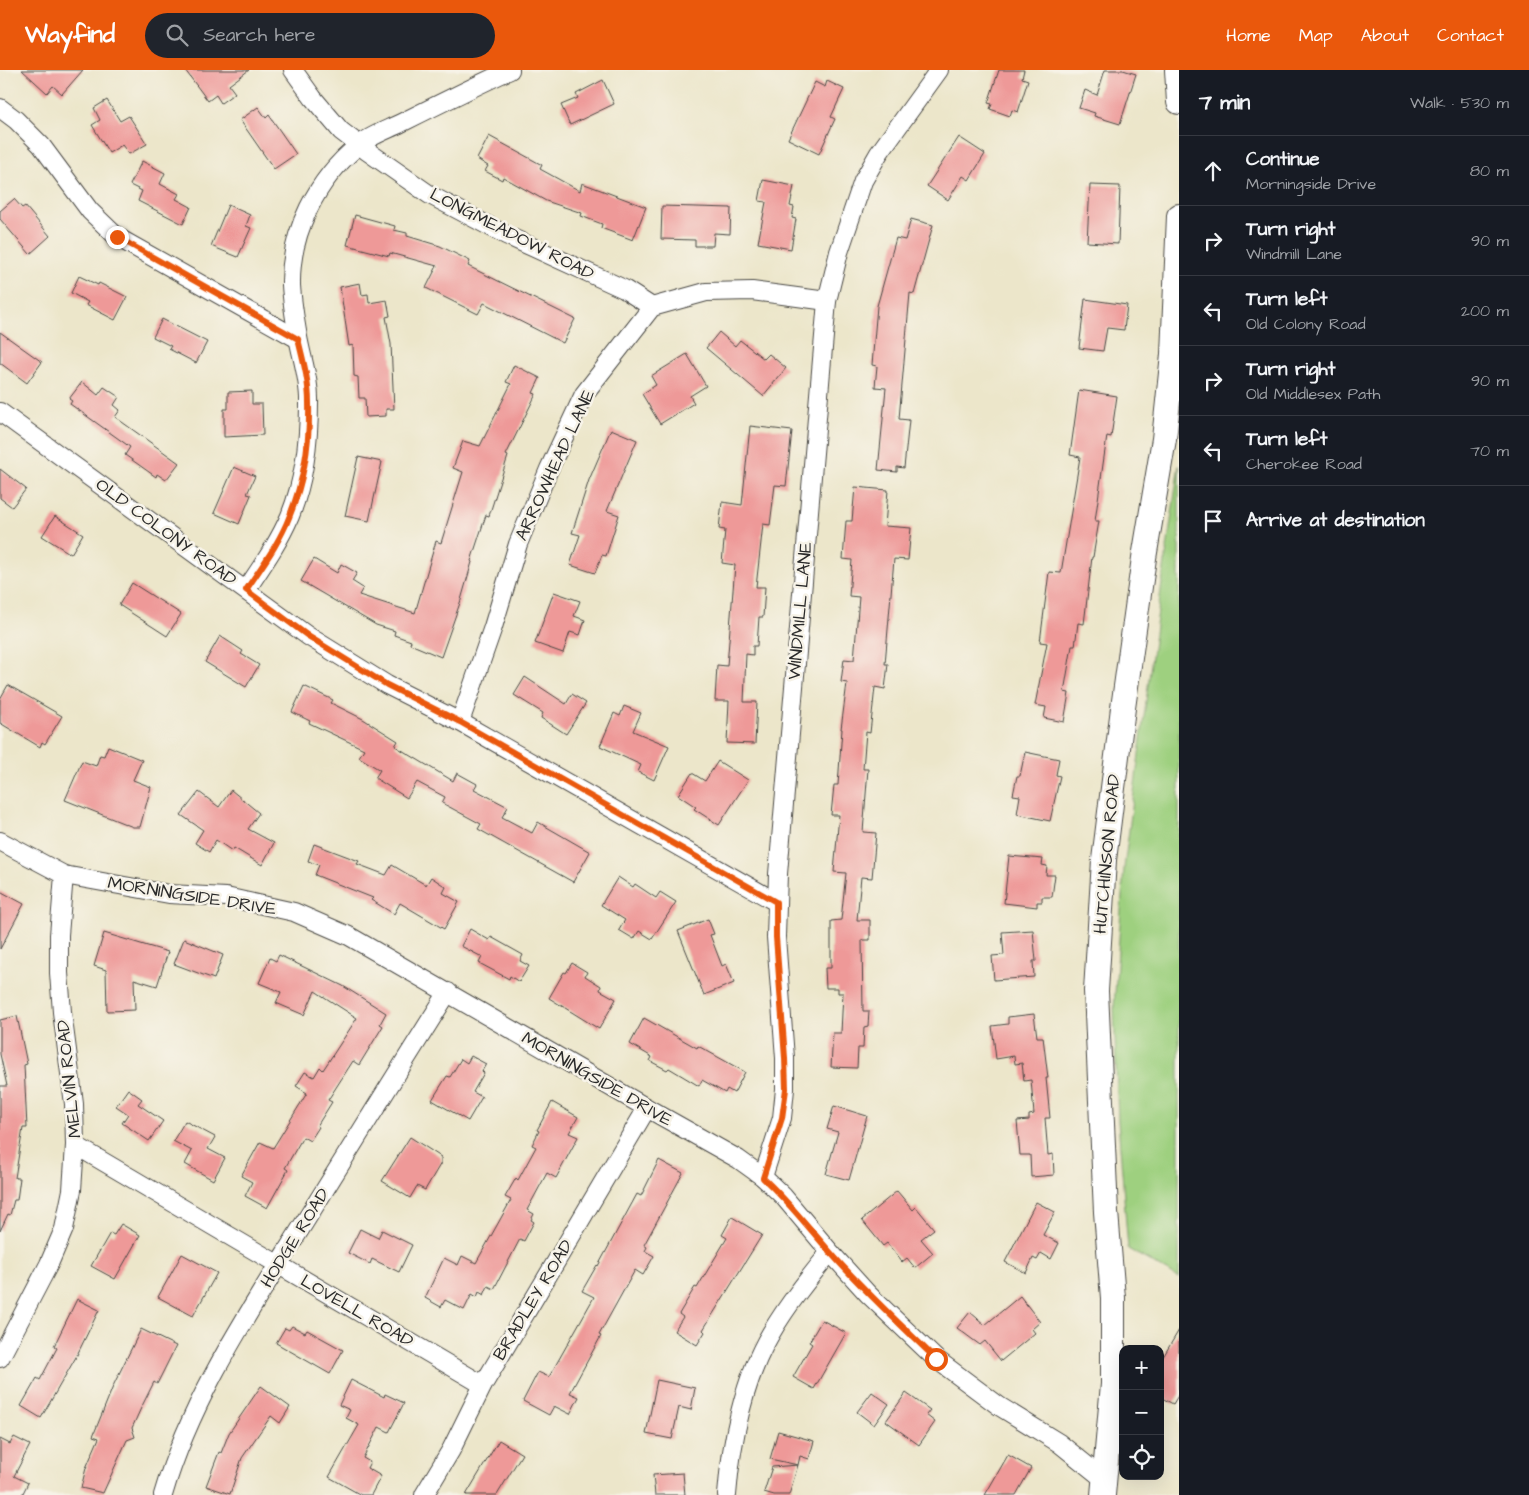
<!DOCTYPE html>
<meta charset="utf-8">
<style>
body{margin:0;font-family:"Architects Daughter",sans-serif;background:#20242c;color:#f1f3f6}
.controls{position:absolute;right:15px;bottom:15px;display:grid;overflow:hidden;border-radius:10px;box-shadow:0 5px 20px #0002}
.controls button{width:45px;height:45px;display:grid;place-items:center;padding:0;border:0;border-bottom:1px solid #363941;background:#171b24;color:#f1f3f6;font:25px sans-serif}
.stop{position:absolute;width:15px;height:15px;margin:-11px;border:4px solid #ea580c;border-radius:50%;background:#fff}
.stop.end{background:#ea580c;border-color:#fff;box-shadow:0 1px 5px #0008}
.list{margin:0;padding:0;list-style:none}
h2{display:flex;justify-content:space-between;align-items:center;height:65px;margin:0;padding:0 20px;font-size:21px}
h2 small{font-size:16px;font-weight:400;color:#9ea1a6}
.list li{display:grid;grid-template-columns:32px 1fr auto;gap:15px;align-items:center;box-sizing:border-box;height:70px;padding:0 20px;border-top:1px solid #363941}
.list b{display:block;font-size:19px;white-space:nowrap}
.list p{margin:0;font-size:16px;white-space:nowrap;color:#9ea1a6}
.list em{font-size:16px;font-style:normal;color:#9ea1a6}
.icon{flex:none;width:28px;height:28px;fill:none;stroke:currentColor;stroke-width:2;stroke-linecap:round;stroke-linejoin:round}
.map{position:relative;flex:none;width:1179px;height:1425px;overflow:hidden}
header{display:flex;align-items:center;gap:30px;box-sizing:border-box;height:70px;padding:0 25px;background:#ea580c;color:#fff}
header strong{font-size:24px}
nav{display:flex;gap:28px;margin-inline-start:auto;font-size:18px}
.search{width:350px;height:45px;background:#20242c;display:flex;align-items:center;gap:12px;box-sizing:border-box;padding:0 18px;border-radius:28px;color:#9ea1a6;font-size:19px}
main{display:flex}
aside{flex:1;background:#171b24}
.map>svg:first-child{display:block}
.green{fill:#9ed07f;stroke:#647e55}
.building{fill:#ee9998}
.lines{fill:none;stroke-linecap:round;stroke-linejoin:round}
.street-casing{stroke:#484743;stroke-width:20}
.secondary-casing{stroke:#484743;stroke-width:26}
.street{stroke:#fff;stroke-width:18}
.secondary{stroke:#fff;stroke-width:24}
.route{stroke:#ea580c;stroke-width:6}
.labels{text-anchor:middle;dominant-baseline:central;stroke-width:5;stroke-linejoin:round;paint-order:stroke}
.street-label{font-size:18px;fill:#2b2b2b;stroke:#f7f3e8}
</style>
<header>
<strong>Wayfind</strong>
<div class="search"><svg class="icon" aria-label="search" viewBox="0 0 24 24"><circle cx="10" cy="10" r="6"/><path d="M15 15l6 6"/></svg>Search here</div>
<nav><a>Home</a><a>Map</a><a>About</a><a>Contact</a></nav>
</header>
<main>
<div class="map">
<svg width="1179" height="1425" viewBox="0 0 1179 1425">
<rect width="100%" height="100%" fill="#f7f3e8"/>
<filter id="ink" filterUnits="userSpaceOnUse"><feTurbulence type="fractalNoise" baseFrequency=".02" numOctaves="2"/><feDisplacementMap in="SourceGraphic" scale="10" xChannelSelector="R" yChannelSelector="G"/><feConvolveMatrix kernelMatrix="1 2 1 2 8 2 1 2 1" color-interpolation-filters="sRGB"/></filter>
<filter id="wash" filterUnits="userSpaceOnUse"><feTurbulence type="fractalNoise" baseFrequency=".0096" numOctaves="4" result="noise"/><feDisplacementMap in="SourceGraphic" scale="20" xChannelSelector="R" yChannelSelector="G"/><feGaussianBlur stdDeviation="1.12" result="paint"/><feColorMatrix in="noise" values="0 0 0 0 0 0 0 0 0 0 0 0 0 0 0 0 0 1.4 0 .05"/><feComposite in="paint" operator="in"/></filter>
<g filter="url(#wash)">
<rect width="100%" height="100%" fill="#ece6ca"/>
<!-- green -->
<polygon class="green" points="1179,395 1179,1208 1128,1179 1118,1051 1114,937 1124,798 1157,548"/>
<g id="blocks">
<!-- building -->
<g class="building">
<polygon points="22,0 83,0 62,24 53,16 47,23"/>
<polygon points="185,0 249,0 229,15 235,23 221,33 216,25 208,31"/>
<polygon points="999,0 1024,0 1022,8 1028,10 1018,42 1012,40 1010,46 990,39 992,34 988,33"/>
<polygon points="1105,0 1123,0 1136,4 1120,54 1094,46 1095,43 1079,38 1085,20 1097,25"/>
<polygon points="603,10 614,34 570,55 561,35 578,28 576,24"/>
<polygon points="827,11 844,19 831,47 835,49 819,84 788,69 815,12 825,17"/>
<polygon points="107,30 120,51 129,46 147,74 129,84 122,75 109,83 92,55 100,50 94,38"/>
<polygon points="258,37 266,48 269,45 296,84 274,99 240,50"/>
<polygon points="489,66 542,95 540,99 580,121 582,113 646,137 633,170 601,158 602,154 581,146 582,143 546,131 503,107 502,110 485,101 488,96 477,89"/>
<polygon points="959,67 985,84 969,110 963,106 948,130 927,116"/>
<polygon points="142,91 165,103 160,114 179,124 176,129 191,137 183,154 138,131 142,121 130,115"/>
<polygon points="763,110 794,116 790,136 794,137 792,148 796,149 791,179 758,173 766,132 759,131"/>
<polygon points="1090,115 1120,116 1118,174 1087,172"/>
<polygon points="14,129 22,138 25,136 50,166 30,184 0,149 0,141"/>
<polygon points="228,135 250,145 246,156 251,158 238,187 211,176"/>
<polygon points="662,136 731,138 730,164 714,163 713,176 695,176 695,170 661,169"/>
<polygon points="355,145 395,156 394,160 407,163 407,166 440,176 470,191 468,196 575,249 563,273 484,233 478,244 426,218 437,196 390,183 389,186 347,175"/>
<polygon points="911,149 933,155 914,224 910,223 899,349 909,350 904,398 897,397 897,402 878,400 886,318 875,317 877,296 872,295 877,236 896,168 905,170"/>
<polygon points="79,206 98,215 99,213 127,227 115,250 86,235 88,232 71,223"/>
<polygon points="360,213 362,225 368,224 369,233 387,230 390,246 386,247 391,274 394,339 386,339 386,346 366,347 365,328 359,328 358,307 354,306 353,275 349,276 340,217"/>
<polygon points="1085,229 1127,235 1124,260 1107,258 1103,281 1079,278"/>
<polygon points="162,249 207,272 196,293 169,279 171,276 153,267"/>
<polygon points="0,262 42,292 27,313 0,293"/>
<polygon points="719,262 735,276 740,270 764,289 769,284 786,298 763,326 706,278"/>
<polygon points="687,284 706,316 690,326 694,333 660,354 642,324 656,315 651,306"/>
<polygon points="514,295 540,308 533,323 536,324 506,385 508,386 489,446 486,445 471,491 472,492 461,530 441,587 410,574 411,571 394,565 395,561 376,555 301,511 314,489 337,503 341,494 357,503 352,511 363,518 359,525 415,543 436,471 441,473 463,402 453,398 463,371 480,376 511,314 506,312"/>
<polygon points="82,312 98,325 104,317 119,327 114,335 120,340 115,347 179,393 166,410 157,404 156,407 125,385 130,377 70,334 72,331 69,329"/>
<polygon points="1079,320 1117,326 1111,367 1107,366 1095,451 1099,451 1093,487 1092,487 1084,554 1078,553 1075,576 1072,576 1064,622 1069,623 1064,652 1044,648 1046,637 1035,635 1047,573 1040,572 1049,502 1061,503 1080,387 1070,385"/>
<polygon points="252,321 252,334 262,334 263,365 224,367 224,339 228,339 228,322"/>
<polygon points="750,356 792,361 786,416 775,415 770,455 763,454 756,517 765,517 763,547 759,547 757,576 753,576 753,585 746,584 744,632 757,632 755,674 727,673 729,631 715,631 717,595 727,596 735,495 722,493 725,460 719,459 722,432 742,435"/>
<polygon points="611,359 637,370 607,441 619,445 606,486 602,485 595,503 570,495 580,465 572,463 589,410"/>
<polygon points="358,387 382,392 369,451 345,446"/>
<polygon points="234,397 255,406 247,424 251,425 239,454 214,443"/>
<polygon points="0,399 26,419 12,437 0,428"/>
<polygon points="855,417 888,420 885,456 911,458 908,490 894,489 885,594 888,594 885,619 875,617 870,663 866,662 863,699 868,699 863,762 876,763 872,808 861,807 857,850 870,850 870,870 862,870 863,941 869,941 868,956 864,957 863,978 858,978 857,998 831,997 833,963 841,963 843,923 838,923 838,918 826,918 825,898 831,898 831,851 841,850 846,803 834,802 839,745 831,745 834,715 838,715 842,659 841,659 847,613 841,612 844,589 854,590 859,527 849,526 852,490 843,489 846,451 852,451"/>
<polygon points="55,446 83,464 71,484 42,466"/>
<polygon points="132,513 181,544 167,566 119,535"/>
<polygon points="554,522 580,531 574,546 585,550 580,565 570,562 563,583 535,573"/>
<polygon points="220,566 243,581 241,584 259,595 246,617 205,592"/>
<polygon points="525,607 566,634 572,624 586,633 566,664 541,648 543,643 514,625"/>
<polygon points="8,615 62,646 45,674 42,672 40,677 0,653 0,629"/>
<polygon points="304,616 333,630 331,633 363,649 398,671 395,676 453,711 457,703 477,714 474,719 508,737 502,747 532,763 538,752 590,782 573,812 478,759 481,754 442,733 445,727 417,712 407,728 375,708 380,700 359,687 364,679 309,653 310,651 292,642"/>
<polygon points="624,636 641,643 633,661 669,676 654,710 638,702 641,695 600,676 614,643 620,646"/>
<polygon points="108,676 142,690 133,710 151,717 140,757 133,757 65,730 82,691 96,696 100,685 104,686"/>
<polygon points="1025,682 1059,689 1056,705 1060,706 1050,751 1017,744 1020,726 1013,725 1017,706 1020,706"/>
<polygon points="718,691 748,710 719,755 694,739 696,737 678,725 692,703 705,711"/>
<polygon points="231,720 259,743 248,759 274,773 262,795 234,778 232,781 216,770 209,782 195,773 203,760 181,745 199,722 219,737"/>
<polygon points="314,774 359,791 357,794 386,805 392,795 426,815 431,807 446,817 443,823 459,832 444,859 400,833 394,844 371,830 373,828 315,805 319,795 308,791"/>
<polygon points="1009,786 1043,789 1042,795 1047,796 1046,805 1055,805 1052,827 1042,827 1042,832 1037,832 1037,837 1004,833"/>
<polygon points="618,807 633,817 635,814 656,828 660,822 676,832 652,869 639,861 634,869 619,860 625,850 601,835"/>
<polygon points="0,821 24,834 0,879"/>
<polygon points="708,849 714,864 710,865 722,896 726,894 734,913 704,925 678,861"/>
<polygon points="470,859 489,870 491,867 523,885 520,891 529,896 519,912 510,906 509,909 479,893 482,887 461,876"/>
<polygon points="1033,860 1036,891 1033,891 1034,907 994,910 992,886 1004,885 1002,862"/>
<polygon points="104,863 168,882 157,916 134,909 135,940 107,941 106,900 94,896"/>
<polygon points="184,869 223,885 214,909 174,894"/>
<polygon points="279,885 343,916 386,943 380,954 383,956 359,995 353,991 328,1030 332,1032 317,1056 319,1057 310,1071 303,1067 285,1098 288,1100 267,1138 245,1126 252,1112 241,1106 260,1072 273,1078 307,1023 296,1016 305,1002 314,1007 320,997 323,1000 357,948 315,921 304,945 276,933 281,922 259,913 270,888 276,891"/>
<polygon points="572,893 587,902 585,906 601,916 600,920 616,929 599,959 549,928 564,902 566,903"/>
<polygon points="1034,944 1037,967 1043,967 1048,1008 1046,1008 1050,1048 1045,1048 1048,1085 1053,1084 1054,1105 1031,1107 1030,1085 1020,1085 1017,1051 1029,1050 1029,1045 1034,1044 1031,1010 1024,1011 1022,993 1015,994 1014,986 996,989 992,956 1008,954 1008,947"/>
<polygon points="17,946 27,994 24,995 27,1058 23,1058 15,1108 20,1108 17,1130 14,1130 10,1145 8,1144 0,1161 0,1016 7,1016 0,984 0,950"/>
<polygon points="644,948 697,978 698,976 745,1002 734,1023 727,1019 725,1023 702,1010 699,1016 669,998 667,1000 650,991 652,987 630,974"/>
<polygon points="471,986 486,994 482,1001 484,1003 473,1022 482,1027 468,1051 432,1030 447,1006 450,1007 461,989 467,993"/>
<polygon points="128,1019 142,1029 138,1034 163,1051 149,1071 122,1053 128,1044 116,1036"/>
<polygon points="552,1032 578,1047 569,1063 578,1067 556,1108 547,1103 527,1140 534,1144 531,1150 534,1152 524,1171 520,1169 494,1219 488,1216 484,1225 479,1222 477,1227 472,1224 464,1240 445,1230 441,1237 425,1228 444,1188 458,1195 462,1186 476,1193 511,1130 505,1127 516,1108 518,1110 536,1077 532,1075 539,1061 537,1060"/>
<polygon points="834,1036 867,1046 849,1110 826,1104 838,1062 827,1059"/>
<polygon points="185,1051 215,1067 208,1079 225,1088 213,1110 185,1094 192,1081 173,1071"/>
<polygon points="410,1067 441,1087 441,1093 425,1120 417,1116 410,1128 382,1111"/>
<polygon points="659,1090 683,1103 644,1175 647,1177 645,1181 654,1186 643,1205 635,1200 599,1265 601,1266 570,1323 579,1327 570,1344 554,1336 549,1345 523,1331 538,1302 549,1307 594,1227 582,1221 597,1195 598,1196 637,1124 641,1126"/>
<polygon points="897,1121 913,1140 916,1137 934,1159 921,1169 933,1183 915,1198 907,1188 902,1192 887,1173 883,1176 862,1150"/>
<polygon points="1036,1132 1055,1142 1043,1165 1059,1173 1051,1189 1041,1183 1037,1190 1033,1188 1026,1203 1005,1192"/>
<polygon points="732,1147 762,1165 703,1260 705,1262 697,1275 674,1261 683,1247 679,1244 695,1217 697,1218 727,1168 722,1165"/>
<polygon points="121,1154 140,1165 115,1209 91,1196 110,1163 114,1165"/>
<polygon points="360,1159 378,1168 382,1160 412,1175 399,1202 372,1189 370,1194 348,1183"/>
<polygon points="182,1184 217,1203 193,1246 158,1227"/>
<polygon points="1020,1226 1040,1252 1032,1259 1035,1263 1001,1291 985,1271 980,1275 957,1258 970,1242 985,1255"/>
<polygon points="77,1229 99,1240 76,1287 41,1348 21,1336 37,1308 40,1310 57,1278 54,1276"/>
<polygon points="822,1250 846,1263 814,1319 793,1307 812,1274 809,1272"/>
<polygon points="292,1256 305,1263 307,1260 343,1280 330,1304 276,1273 285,1258 289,1260"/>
<polygon points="141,1259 176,1276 157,1314 154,1312 141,1338 132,1358 135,1367 127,1370 103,1423 81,1418 86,1398 99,1368 93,1366 114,1314"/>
<polygon points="1179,1260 1179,1324 1173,1334 1160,1327 1160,1292"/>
<polygon points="351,1310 384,1327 385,1324 404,1333 389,1362 379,1357 363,1388 370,1392 367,1398 381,1406 371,1425 361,1425 329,1407 359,1355 346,1348 350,1340 339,1335"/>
<polygon points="657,1310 695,1318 691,1340 679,1337 672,1369 646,1364"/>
<polygon points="261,1316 290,1337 280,1353 271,1346 242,1388 230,1424 206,1416 219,1382 221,1383 229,1363"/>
<polygon points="872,1322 889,1334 874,1355 857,1342"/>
<polygon points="906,1323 930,1340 926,1345 935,1352 919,1375 886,1351"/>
<polygon points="778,1361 814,1371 809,1389 800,1386 798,1395 770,1389"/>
<polygon points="14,1367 30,1375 14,1406 28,1413 22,1425 0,1425 0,1369 10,1374"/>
<polygon points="499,1370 522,1384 497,1425 466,1425"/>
<polygon points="1008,1385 1031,1398 1016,1425 985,1425"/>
<polygon points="798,1395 789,1425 774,1425 764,1422 772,1397"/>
<polygon points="683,1403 685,1425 655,1425 653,1405"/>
</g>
</g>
</g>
<g filter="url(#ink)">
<use href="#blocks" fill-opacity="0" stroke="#484743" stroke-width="1"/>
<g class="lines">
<defs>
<g id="street">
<polyline points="293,0 313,28 341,61 367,81 430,125 506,165 624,219 652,237"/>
<polyline points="0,38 16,50 41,75 90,141 117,167 298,269"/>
<polyline points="0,342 308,566 387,615 460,652 776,832"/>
<path d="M246 520C262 496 279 472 290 446 304 411 309 371 309 334 310 312 302 289 298 267 295 250 292 232 291 215 290 162 317 109 358 76 369 66 387 60 401 53 437 35 473 17 510 0"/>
<polyline points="460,652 493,557 518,474 549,399 584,324 652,237 706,222 752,221 827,231"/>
<polyline points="0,771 64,805 169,824 226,827 294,842 349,866 647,1038 738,1089 763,1107 783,1126 830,1182 868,1224 936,1289 999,1336 1059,1373 1105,1410"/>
<polyline points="75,1075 483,1315"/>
<polyline points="763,1107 782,1048 785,1019 785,988 776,867 778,804 827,231 839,182 863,111 879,83 939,0"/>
<polyline points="0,1288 49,1194 64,1159 72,1120 75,1075 74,1034 62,942 59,903 59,865 64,805"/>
<path d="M163 1425C190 1332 245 1248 296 1166 346 1085 397 1003 448 922"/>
<polyline points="424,1425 451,1380 483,1315 647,1038"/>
<path d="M727 1425C731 1372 744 1308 771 1263 788 1234 809 1208 830 1182"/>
</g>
<g id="secondary">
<polyline points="1177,0 1179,32"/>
<polyline points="1103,1425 1113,1314 1113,1228 1106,1142 1096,921 1104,790 1123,638 1144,488 1164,369 1173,284 1179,146"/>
</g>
</defs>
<!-- street casing -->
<use href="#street" class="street-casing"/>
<!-- secondary casing -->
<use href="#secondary" class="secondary-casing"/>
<!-- street -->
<use href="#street" class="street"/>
<!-- secondary -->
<use href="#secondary" class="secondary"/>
</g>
</g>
<g class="lines" filter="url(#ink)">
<!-- route -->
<path class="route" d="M117 167 298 269C303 290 309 311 309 333 310 370 304 410 290 445 280 472 262 496 246 520L308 566 387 615 460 652 776 832V867L785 988 786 1019 782 1048 763 1108C788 1131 808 1157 830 1182 863 1220 900 1254 936 1289"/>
</g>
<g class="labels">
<!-- street labels -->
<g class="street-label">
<text transform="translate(512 164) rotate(27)">LONGMEADOW ROAD</text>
<text transform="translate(555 395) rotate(-65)">ARROWHEAD LANE</text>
<text transform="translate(166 462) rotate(36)">OLD COLONY ROAD</text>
<text transform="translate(800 541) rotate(-85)">WINDMILL LANE</text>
<text transform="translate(1107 784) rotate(-85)">HUTCHINSON ROAD</text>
<text transform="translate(192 826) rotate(9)">MORNINGSIDE DRIVE</text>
<text transform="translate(69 1009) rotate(-96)">MELVIN ROAD</text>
<text transform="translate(597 1009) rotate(30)">MORNINGSIDE DRIVE</text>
<text transform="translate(295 1168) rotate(-58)">HODGE ROAD</text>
<text transform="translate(533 1230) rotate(-59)">BRADLEY ROAD</text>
<text transform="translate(357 1241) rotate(30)">LOVELL ROAD</text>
</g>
</g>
</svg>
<div class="controls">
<button>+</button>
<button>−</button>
<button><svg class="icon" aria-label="locate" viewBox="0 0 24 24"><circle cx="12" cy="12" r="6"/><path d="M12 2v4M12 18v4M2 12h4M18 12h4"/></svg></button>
</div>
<div class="stop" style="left:936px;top:1289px"></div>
<div class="stop end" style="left:117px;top:167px"></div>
</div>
<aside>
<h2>7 min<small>Walk · 530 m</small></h2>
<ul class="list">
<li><svg class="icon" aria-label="ahead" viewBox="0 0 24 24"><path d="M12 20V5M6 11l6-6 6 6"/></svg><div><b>Continue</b><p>Morningside Drive</p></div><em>80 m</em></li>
<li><svg class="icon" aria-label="right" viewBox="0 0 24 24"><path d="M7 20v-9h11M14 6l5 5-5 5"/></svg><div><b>Turn right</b><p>Windmill Lane</p></div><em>90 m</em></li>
<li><svg class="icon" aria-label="left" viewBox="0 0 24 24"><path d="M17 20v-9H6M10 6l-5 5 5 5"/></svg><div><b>Turn left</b><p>Old Colony Road</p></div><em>200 m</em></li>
<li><svg class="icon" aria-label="right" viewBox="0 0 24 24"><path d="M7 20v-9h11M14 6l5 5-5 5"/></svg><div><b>Turn right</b><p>Old Middlesex Path</p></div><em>90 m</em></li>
<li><svg class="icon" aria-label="left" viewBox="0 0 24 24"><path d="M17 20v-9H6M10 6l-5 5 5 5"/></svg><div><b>Turn left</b><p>Cherokee Road</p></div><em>70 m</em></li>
<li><svg class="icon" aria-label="arrive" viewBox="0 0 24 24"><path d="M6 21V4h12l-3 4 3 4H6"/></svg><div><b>Arrive at destination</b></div></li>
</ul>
</aside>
</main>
